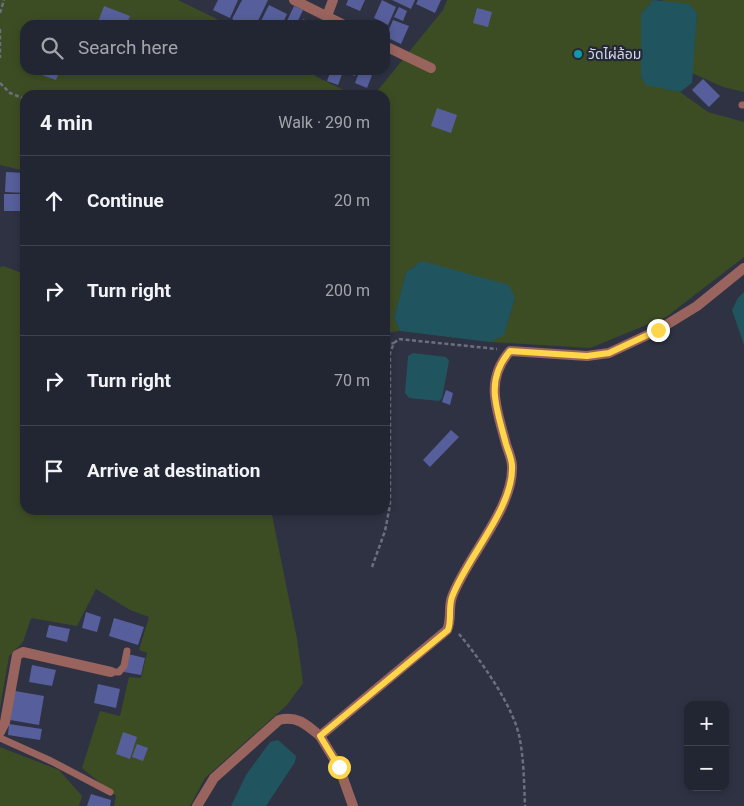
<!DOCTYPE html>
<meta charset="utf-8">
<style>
body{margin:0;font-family:Roboto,"Noto Sans Thai",sans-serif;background:#2e323e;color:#f1f3f6}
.controls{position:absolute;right:15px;bottom:15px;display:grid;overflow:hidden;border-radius:10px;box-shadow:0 2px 8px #0003}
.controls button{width:45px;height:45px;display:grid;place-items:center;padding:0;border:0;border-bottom:1px solid #3f434d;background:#222632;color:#f1f3f6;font:25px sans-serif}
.stop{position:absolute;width:15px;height:15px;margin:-11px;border:4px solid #ffd54a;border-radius:50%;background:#fff}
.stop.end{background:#ffd54a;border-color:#fff;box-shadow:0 1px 5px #0008}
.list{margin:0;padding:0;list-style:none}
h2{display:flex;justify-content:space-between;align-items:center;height:65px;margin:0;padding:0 20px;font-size:21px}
h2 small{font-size:16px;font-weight:400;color:#a2a5ac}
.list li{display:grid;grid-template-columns:32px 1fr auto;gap:15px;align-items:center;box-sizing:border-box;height:90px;padding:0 20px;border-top:1px solid #3f434d}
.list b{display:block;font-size:19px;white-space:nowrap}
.list em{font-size:16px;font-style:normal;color:#a2a5ac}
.icon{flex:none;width:28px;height:28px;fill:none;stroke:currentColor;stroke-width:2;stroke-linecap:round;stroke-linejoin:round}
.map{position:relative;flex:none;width:744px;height:806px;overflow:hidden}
.search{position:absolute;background:#222632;box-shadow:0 2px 8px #0003;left:20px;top:20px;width:370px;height:55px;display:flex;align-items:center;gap:12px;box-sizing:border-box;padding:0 18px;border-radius:15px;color:#a2a5ac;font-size:19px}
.panel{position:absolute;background:#222632;box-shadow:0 2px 8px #0003;left:20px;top:90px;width:370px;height:425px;border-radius:15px}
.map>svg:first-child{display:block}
.green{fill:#3d4d23}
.water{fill:#20555f}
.building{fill:#565f9b}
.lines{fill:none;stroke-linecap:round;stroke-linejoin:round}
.path{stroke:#6c707e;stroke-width:2.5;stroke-dasharray:4 2.5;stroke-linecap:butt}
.service{stroke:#99645d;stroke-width:7}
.minor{stroke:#99645d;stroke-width:10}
.route{stroke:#ffd54a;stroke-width:6}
.culture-dot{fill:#0f9aa8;stroke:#252838;stroke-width:2}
.labels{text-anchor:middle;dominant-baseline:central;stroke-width:4.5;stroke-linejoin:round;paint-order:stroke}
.poi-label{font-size:14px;fill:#d5d8e3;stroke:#252838;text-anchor:start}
</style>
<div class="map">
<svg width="744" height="806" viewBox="0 0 744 806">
<rect width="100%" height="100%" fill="#2e3243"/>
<!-- green -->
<g class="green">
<polygon points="0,0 178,0 229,25 25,25 25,70 317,70 315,76 354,95 25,95 25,171 0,165"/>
<polygon points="447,0 653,0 641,14 641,77 646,84 680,92 708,112 744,122 744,257 666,317 590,348 490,342 504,334 515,298 422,261 406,272 394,318 400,331 385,333 385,95 374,95 443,10"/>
<polygon points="661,0 744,0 744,92 723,87 692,73 697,13"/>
<polygon points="3,266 25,274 25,510 271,510 297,639 303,683 287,705 205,778 190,806 114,806 116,796 82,768 100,711 120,716 129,677 141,678 147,653 139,650 149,617 130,610 96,589 77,626 31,618 23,642 9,656 0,708 0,267"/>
<polygon points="0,747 59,770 82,796 79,806 0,806"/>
</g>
<!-- water -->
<g class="water">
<polygon points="653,0 689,4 697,13 692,83 680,92 646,85 641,77 641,14"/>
<polygon points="422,261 509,285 515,298 504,335 490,342 400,331 394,318 406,272"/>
<polygon points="744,292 744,345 732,310 738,298"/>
<polygon points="413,353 446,357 449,361 442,398 439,401 409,398 405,393 408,356"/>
<polygon points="278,740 296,756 295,762 266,806 231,806 246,775 270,742"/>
</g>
<!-- building -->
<g class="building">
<polygon points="218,0 238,0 230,18 213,10"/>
<polygon points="242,0 268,0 256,25 244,25 232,19"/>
<polygon points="348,0 365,0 360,11 346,5"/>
<polygon points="382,0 396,7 388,25 374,18"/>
<polygon points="392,0 415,0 411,9"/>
<polygon points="418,0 441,0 435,13 416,4"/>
<polygon points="269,5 287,14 282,25 259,25"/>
<polygon points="104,6 130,16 126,25 104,25 98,22"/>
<polygon points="294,6 303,10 296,25 287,21"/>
<polygon points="399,7 407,11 403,21 394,17"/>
<polygon points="477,8 492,12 488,27 473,23"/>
<polygon points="303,19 310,22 309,25 300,25"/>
<polygon points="393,20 409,26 401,44 386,37"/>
<polygon points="41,70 60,70 56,80 39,74"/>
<polygon points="331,70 357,70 355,76 343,72 338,85 327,81"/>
<polygon points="360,70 374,70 367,88 355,83"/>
<polygon points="703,79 720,96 709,107 692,90"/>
<polygon points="437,108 457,115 451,133 431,126"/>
<polygon points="6,172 25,173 25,193 5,192"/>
<rect x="4" y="194" width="21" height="17"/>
<polygon points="446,390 453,393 450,405 442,402"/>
<polygon points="451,430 459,437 430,467 423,460"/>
<polygon points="86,612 101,617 97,632 82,628"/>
<polygon points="114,618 144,627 138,645 109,636"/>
<polygon points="49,625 70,629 67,642 46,637"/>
<polygon points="128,654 145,658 141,675 124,672"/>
<polygon points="32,665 56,670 52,686 29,682"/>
<polygon points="98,684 120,689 116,708 94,703"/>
<polygon points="15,691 44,696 39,725 10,720"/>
<polygon points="9,724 42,729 40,740 8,735"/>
<polygon points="123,732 137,737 130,759 116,754"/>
<polygon points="137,744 148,748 143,761 132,757"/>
<polygon points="91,794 111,800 110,806 87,806"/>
</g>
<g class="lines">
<!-- path -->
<g class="path">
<polyline points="0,13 4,0"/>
<polyline points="0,29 0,58"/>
<polyline points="0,83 10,93 25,99"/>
<polyline points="385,345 394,343"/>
<polyline points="372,567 385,531 390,505 390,353 394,343 399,339 497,349"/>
<path d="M459 634C480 659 515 708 520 740 524 762 524 784 525 806"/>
</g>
<!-- service -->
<g class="service">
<polyline points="742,105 744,105"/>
<polyline points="111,672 119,672 124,666 127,651"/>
<polyline points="0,738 51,761 110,792"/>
</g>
<!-- minor -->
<g class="minor">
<polyline points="294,0 344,25"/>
<polyline points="327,16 333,0"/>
<polyline points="385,46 431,68"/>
<polyline points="0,732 5,722 17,655 23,652 111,672"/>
<path d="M197 806 214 778 279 720C297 715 307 725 320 736"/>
<path d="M353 806 339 767 320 736 447 630C452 619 448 608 452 597 466 558 514 508 512 466 512 459 508 451 506 444 497 409 484 381 510 351L587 356 609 353 658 330 697 306 744 268"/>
</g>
</g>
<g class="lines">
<!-- route -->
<path class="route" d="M339 767 320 736 448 630C452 619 448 608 452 597 466 558 514 508 512 466 512 459 508 451 506 444 497 409 484 381 510 351L587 356 609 353 658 330"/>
</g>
<!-- markers -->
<circle class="culture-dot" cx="578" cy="54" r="5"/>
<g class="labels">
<!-- poi labels -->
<g class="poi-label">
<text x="588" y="54">วัดไผ่ล้อม</text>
</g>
</g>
</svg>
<div class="controls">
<button>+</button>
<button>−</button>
</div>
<div class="stop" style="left:339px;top:767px"></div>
<div class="stop end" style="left:658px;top:330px"></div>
<div class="search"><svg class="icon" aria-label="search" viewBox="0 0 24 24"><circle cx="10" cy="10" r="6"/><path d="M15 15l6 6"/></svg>Search here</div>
<section class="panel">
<h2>4 min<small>Walk · 290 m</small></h2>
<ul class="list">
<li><svg class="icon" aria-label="ahead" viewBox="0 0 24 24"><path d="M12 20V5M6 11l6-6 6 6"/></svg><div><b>Continue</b></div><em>20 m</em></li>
<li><svg class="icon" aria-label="right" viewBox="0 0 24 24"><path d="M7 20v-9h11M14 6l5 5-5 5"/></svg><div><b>Turn right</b></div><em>200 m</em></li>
<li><svg class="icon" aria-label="right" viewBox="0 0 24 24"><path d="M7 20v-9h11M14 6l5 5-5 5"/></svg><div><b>Turn right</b></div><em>70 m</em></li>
<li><svg class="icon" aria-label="arrive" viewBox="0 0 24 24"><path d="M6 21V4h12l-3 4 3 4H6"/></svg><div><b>Arrive at destination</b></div></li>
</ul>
</section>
</div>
